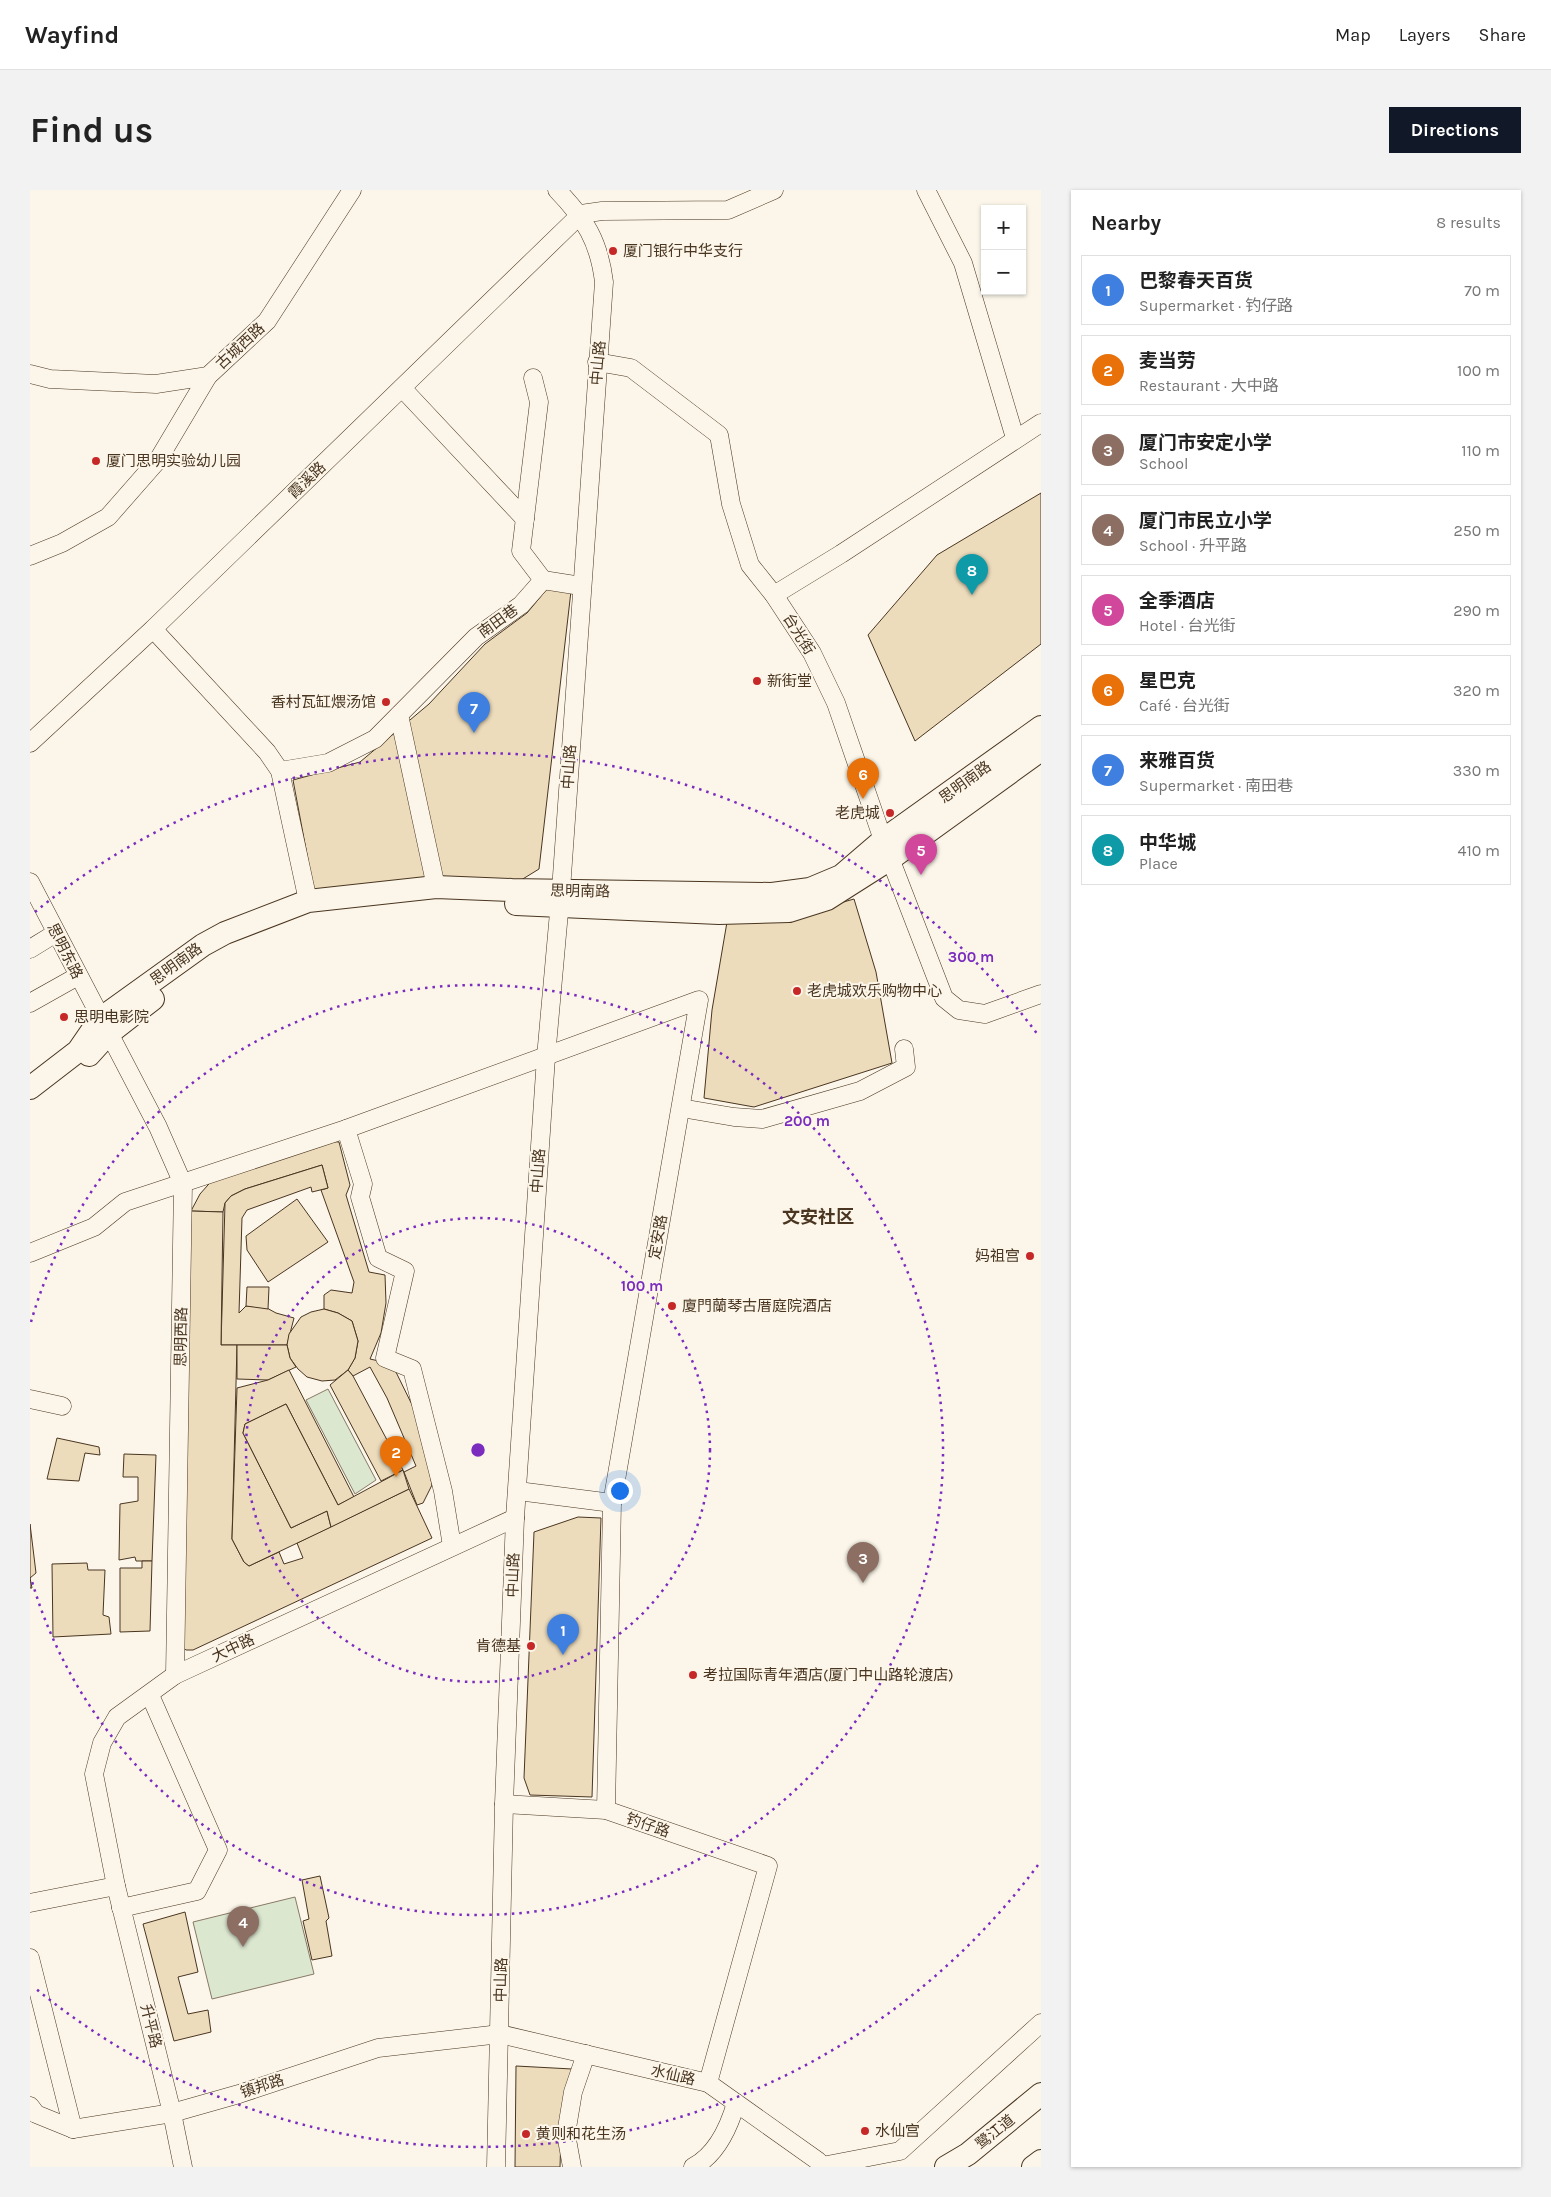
<!DOCTYPE html>
<meta charset="utf-8">
<style>
body{margin:0;font-family:Karla,"Noto Sans SC",sans-serif;background:#f2f2f2;color:#222}
.controls{position:absolute;right:15px;top:15px;display:grid;overflow:hidden;border-radius:0px;box-shadow:0 1px 4px #0004}
.controls button{width:45px;height:45px;display:grid;place-items:center;padding:0;border:0;border-bottom:1px solid #e0e0e0;background:#fff;color:#222;font:25px sans-serif}
.you{position:absolute;left:589px;top:1300px;width:18px;height:18px;margin:-12px;border:4px solid #fff;border-radius:50%;background:#1a73e8;box-shadow:0 0 0 8px #1a73e833}
.badge{display:grid;place-items:center;width:32px;height:32px;border-radius:50%;background:#111827;color:#fff;font-size:16px;font-weight:700}
.pin{position:absolute;translate:-50% -41px;filter:drop-shadow(0 1px 2px #0008)}
.pin::after{content:'';position:absolute;top:26px;width:18px;height:15px;background:inherit;clip-path:polygon(0 0,100% 0,50% 100%)}
.list{margin:0;padding:0;list-style:none}
h2{display:flex;justify-content:space-between;align-items:center;height:65px;margin:0;padding:0 20px;font-size:21px}
h2 small{font-size:16px;font-weight:400;color:#767676}
.list li{display:grid;grid-template-columns:32px 1fr auto;gap:15px;align-items:center;box-sizing:border-box;height:70px;margin:0 10px 10px;padding:0 10px;border:1px solid #e0e0e0;border-radius:0px}
.list b{display:block;font-size:19px;white-space:nowrap}
.list p{margin:0;font-size:16px;white-space:nowrap;color:#767676}
.list em{font-size:16px;font-style:normal;color:#767676}
.map{position:relative;flex:none;width:1011px;height:1977px;overflow:hidden;border-radius:0px}
header{display:flex;align-items:center;gap:30px;box-sizing:border-box;height:70px;padding:0 25px;background:#fff;border-bottom:1px solid #e0e0e0}
header strong{font-size:24px}
nav{display:flex;gap:28px;margin-inline-start:auto;font-size:18px}
.intro{display:flex;align-items:center;justify-content:space-between;box-sizing:border-box;height:120px;padding:0 30px}
h1{margin:0;font-size:35px}
.button{padding:12px 22px;border-radius:0px;background:#111827;color:#fff;font-size:18px;font-weight:700}
main{display:flex;gap:30px;padding:0 30px}
aside{flex:1;background:#fff;border-radius:0px;box-shadow:0 1px 4px #0004}
.map>svg:first-child{display:block}
.green{fill:#dce7d0;stroke:#887966}
.building{fill:#ecdcbc;stroke:#4a3520}
.lines{fill:none;stroke-linecap:round;stroke-linejoin:round}
.minor-casing{stroke:#4a3520;stroke-width:19}
.major-casing{stroke:#4a3520;stroke-width:24}
.minor{stroke:#fbf6e9;stroke-width:18}
.major{stroke:#fbf6e9;stroke-width:22}
.ring{fill:none;stroke:#7b2cbf;stroke-width:2.5;stroke-dasharray:2.5 5}
.poi-dot{fill:#c62828;stroke:#fbf6e9;stroke-width:2}
.labels{text-anchor:middle;dominant-baseline:central;stroke-width:4;stroke-linejoin:round;paint-order:stroke}
.poi-label{font-size:15px;fill:#4a3520;stroke:#fbf6e9;text-anchor:start}
.street-label{font-size:15px;fill:#4a3520;stroke:#fbf6e9}
.quarter-label{font-size:18px;font-weight:bold;fill:#4a3520;stroke:#fbf6e9}
.centre{fill:#7b2cbf;stroke:#fbf6e9;stroke-width:2.5}
.ring-label{font-size:15px;text-anchor:middle;font-weight:bold;fill:#7b2cbf;stroke:#fbf6e9;stroke-width:4;stroke-linejoin:round;paint-order:stroke}
</style>
<header>
<strong>Wayfind</strong>
<nav><a>Map</a><a>Layers</a><a>Share</a></nav>
</header>
<div class="intro"><h1>Find us</h1><a class="button">Directions</a></div>
<main>
<div class="map">
<svg width="1011" height="1977" viewBox="0 0 1011 1977">
<rect width="100%" height="100%" fill="#fbf6e9"/>
<!-- green -->
<g class="green">
<polygon points="298,1199 346,1290 325,1304 276,1210"/>
<polygon points="265,1707 284,1784 182,1809 163,1732"/>
</g>
<!-- building -->
<g class="building">
<polygon points="1011,303 1011,454 885,551 838,445 907,365"/>
<polygon points="517,399 541,401 509,679 483,695 284,702 263,590 330,572 399,514 455,454 497,423"/>
<polygon points="824,709 846,782 862,873 724,917 674,908 682,820 697,732 753,729"/>
<polygon points="297,951 309,952 320,995 316,1005 339,1082 355,1085 356,1113 351,1143 340,1169 362,1174 390,1231 402,1295 393,1313 387,1315 374,1282 386,1276 357,1208 340,1177 323,1186 318,1180 325,1168 328,1151 322,1131 308,1123 294,1119 294,1105 301,1100 322,1103 324,1092 291,1000 298,998 292,975 215,999 201,1006 195,1013 193,1022 161,1021 170,1004 185,987"/>
<polygon points="292,975 298,998 282,1002 281,997 217,1020 212,1028 209,1123 216,1116 235,1117 246,1123 264,1128 257,1155 191,1155 195,1013 201,1006 215,999"/>
<polygon points="267,1009 298,1052 238,1092 217,1060 216,1046"/>
<polygon points="161,1021 193,1022 191,1155 207,1155 202,1349 214,1372 219,1376 249,1362 254,1374 273,1368 267,1353 379,1299 402,1348 163,1460 156,1460 151,1456"/>
<polygon points="217,1097 239,1097 238,1119 216,1116"/>
<polygon points="294,1119 308,1123 322,1131 328,1151 325,1168 318,1180 305,1190 292,1191 277,1187 268,1179 260,1168 257,1155 259,1144 271,1127 281,1122"/>
<polygon points="207,1155 257,1155 260,1168 266,1177 238,1190 207,1189"/>
<polygon points="259,1180 324,1307 308,1315 256,1214 215,1234 213,1243 261,1338 297,1321 301,1337 219,1376 214,1372 202,1349 207,1198 238,1190"/>
<polygon points="318,1180 323,1186 373,1280 351,1291 300,1195"/>
<polygon points="256,1214 308,1315 373,1280 379,1299 301,1337 297,1321 261,1338 213,1243 215,1234"/>
<polygon points="27,1248 69,1257 70,1265 55,1263 49,1291 17,1289"/>
<polygon points="94,1264 126,1265 122,1371 106,1371 105,1367 89,1370 90,1314 108,1311 108,1287 93,1287"/>
<polygon points="548,1327 571,1328 562,1607 500,1605 494,1588 504,1342"/>
<polygon points="0,1334 6,1383 0,1388 2,1398 0,1398"/>
<polygon points="112,1371 122,1371 120,1441 90,1442 90,1378 112,1378"/>
<polygon points="57,1373 58,1380 75,1380 73,1425 79,1427 81,1444 23,1447 22,1374"/>
<polygon points="290,1686 299,1728 296,1731 302,1766 282,1770 273,1731 279,1729 272,1690"/>
<polygon points="155,1722 168,1782 148,1787 158,1824 178,1820 181,1842 144,1851 113,1734"/>
<polygon points="486,1876 542,1879 531,1946 530,1977 485,1977"/>
</g>
<g class="lines">
<defs>
<g id="minor">
<polyline points="896,0 933,73 985,248"/>
<polyline points="551,24 572,21 698,20 744,0"/>
<polyline points="567,172 601,178 689,245 701,314 720,375 744,405 782,463 806,513 853,650 914,808 929,820 955,824 1011,804"/>
<polyline points="0,184 20,189 126,194 178,186 237,131 322,0"/>
<polyline points="372,198 495,329"/>
<polyline points="0,366 32,353 78,327 128,270 178,186"/>
<polyline points="513,390 551,396"/>
<polyline points="744,405 811,364 1011,233"/>
<polyline points="123,439 237,562 250,581 278,711"/>
<polyline points="369,525 406,697"/>
<polyline points="0,553 123,439 551,24"/>
<polyline points="250,581 298,573 345,549 446,447 491,415 513,390 491,361 509,212 503,188"/>
<polyline points="0,692 128,937 153,994 145,1485"/>
<polyline points="0,759 26,743"/>
<polyline points="0,813 48,786"/>
<polyline points="651,918 704,927 732,929 830,901 876,877 874,859"/>
<polyline points="316,939 333,994 330,1007 348,1068 375,1081 355,1168 382,1179 413,1301 422,1356"/>
<polyline points="0,1063 64,1037 95,1012 316,939 669,810 582,1313 576,1620"/>
<polyline points="0,1209 32,1216"/>
<polyline points="488,1301 582,1313"/>
<polyline points="474,1614 576,1620 738,1676 678,1893"/>
<polyline points="0,1713 86,1696"/>
<polyline points="91,1718 167,1701 188,1660 120,1505"/>
<polyline points="0,1768 43,1939"/>
<polyline points="0,1916 6,1924 43,1939 142,1923 209,1904 348,1858 470,1844 678,1893 788,1971 792,1977"/>
<polyline points="792,1976 870,1961 1011,1833"/>
<polyline points="153,1977 142,1923 86,1696 64,1584 72,1553 87,1527 145,1485 485,1328"/>
<path d="M466 1977 474 1614 485 1328 516 867 531 700 574 92C569 51 555 29 527 0"/>
<polyline points="542,1977 536,1944 543,1902 556,1864"/>
<path d="M663 1977C686 1965 699 1937 706 1913"/>
</g>
<g id="major">
<polyline points="486,714 689,723 759,721 797,709 860,669 1011,560"/>
<polyline points="59,865 78,844 123,809"/>
<polyline points="0,898 48,861 70,829 173,755 195,743 278,711 406,697 482,700 742,704 780,699 811,686 853,650 1011,537"/>
<polyline points="916,1977 938,1964 1011,1904"/>
<polyline points="1003,1977 1011,1971"/>
</g>
</defs>
<!-- minor casing -->
<use href="#minor" class="minor-casing"/>
<!-- major casing -->
<use href="#major" class="major-casing"/>
<!-- minor -->
<use href="#minor" class="minor"/>
<!-- major -->
<use href="#major" class="major"/>
</g>
<!-- distance rings -->
<g class="ring">
<circle cx="448" cy="1260" r="232"/>
<path d="M1 1132A465 465 0 1 1 1 1388"/>
<path d="M1008 1675A697 697 0 0 1 5 1798M5 722A697 697 0 0 1 1008 845"/>
</g>
<!-- markers -->
<g class="poi-dot">
<circle cx="583" cy="61" r="5"/>
<circle cx="66" cy="271" r="5"/>
<circle cx="727" cy="491" r="5"/>
<circle cx="356" cy="512" r="5"/>
<circle cx="860" cy="623" r="5"/>
<circle cx="767" cy="801" r="5"/>
<circle cx="34" cy="827" r="5"/>
<circle cx="1000" cy="1066" r="5"/>
<circle cx="642" cy="1116" r="5"/>
<circle cx="501" cy="1456" r="5"/>
<circle cx="663" cy="1485" r="5"/>
<circle cx="835" cy="1941" r="5"/>
<circle cx="496" cy="1944" r="5"/>
</g>
<g class="labels">
<!-- poi labels -->
<g class="poi-label">
<text x="593" y="61">厦门银行中华支行</text>
<text x="76" y="271">厦门思明实验幼儿园</text>
<text x="737" y="491">新街堂</text>
<text x="346" y="512" text-anchor="end">香村瓦缸煨汤馆</text>
<text x="850" y="623" text-anchor="end">老虎城</text>
<text x="777" y="801">老虎城欢乐购物中心</text>
<text x="44" y="827">思明电影院</text>
<text x="990" y="1066" text-anchor="end">妈祖宫</text>
<text x="652" y="1116">廈門蘭琴古厝庭院酒店</text>
<text x="491" y="1456" text-anchor="end">肯德基</text>
<text x="673" y="1485">考拉国际青年酒店(厦门中山路轮渡店)</text>
<text x="845" y="1941">水仙宫</text>
<text x="506" y="1944">黄则和花生汤</text>
</g>
<!-- street labels -->
<g class="street-label">
<text transform="translate(210 156) rotate(-43)">古城西路</text>
<text transform="translate(568 173) rotate(-85)">中山路</text>
<text transform="translate(277 290) rotate(-44)">霞溪路</text>
<text transform="translate(468 431) rotate(-36)">南田巷</text>
<text transform="translate(769 444) rotate(58)">台光街</text>
<text transform="translate(539 577) rotate(-86)">中山路</text>
<text transform="translate(935 592) rotate(-36)">思明南路</text>
<text transform="translate(550 701) rotate(1)">思明南路</text>
<text transform="translate(35 761) rotate(63)">思明东路</text>
<text transform="translate(146 774) rotate(-36)">思明南路</text>
<text transform="translate(508 981) rotate(-86)">中山路</text>
<text transform="translate(628 1047) rotate(-80)">定安路</text>
<text transform="translate(151 1147) rotate(-89)">思明西路</text>
<text transform="translate(483 1385) rotate(-88)">中山路</text>
<text transform="translate(203 1458) rotate(-25)">大中路</text>
<text transform="translate(618 1635) rotate(19)">钓仔路</text>
<text transform="translate(471 1790) rotate(-89)">中山路</text>
<text transform="translate(121 1836) rotate(76)">升平路</text>
<text transform="translate(643 1885) rotate(13)">水仙路</text>
<text transform="translate(232 1896) rotate(-18)">镇邦路</text>
<text transform="translate(965 1942) rotate(-39)">鹭江道</text>
</g>
<!-- quarter labels -->
<g class="quarter-label">
<text x="788" y="1027">文安社区</text>
</g>
</g>
<circle cx="448" cy="1260" r="8" class="centre"/>
<g class="ring-label">
<text x="941" y="772">300 m</text>
<text x="777" y="936">200 m</text>
<text x="612" y="1101">100 m</text>
</g>
</svg>
<div class="controls">
<button>+</button>
<button>−</button>
</div>
<div class="you"></div>
<div class="pin badge" style="left:533px;top:1465px;background:#3f7fe0">1</div>
<div class="pin badge" style="left:366px;top:1287px;background:#e8710a">2</div>
<div class="pin badge" style="left:833px;top:1393px;background:#8d6e63">3</div>
<div class="pin badge" style="left:213px;top:1757px;background:#8d6e63">4</div>
<div class="pin badge" style="left:891px;top:685px;background:#d1479c">5</div>
<div class="pin badge" style="left:833px;top:609px;background:#e8710a">6</div>
<div class="pin badge" style="left:444px;top:543px;background:#3f7fe0">7</div>
<div class="pin badge" style="left:942px;top:405px;background:#0f9aa8">8</div>
</div>
<aside>
<h2>Nearby<small>8 results</small></h2>
<ul class="list">
<li><span class="badge" style="background:#3f7fe0">1</span><div><b>巴黎春天百货</b><p>Supermarket · 钓仔路</p></div><em>70 m</em></li>
<li><span class="badge" style="background:#e8710a">2</span><div><b>麦当劳</b><p>Restaurant · 大中路</p></div><em>100 m</em></li>
<li><span class="badge" style="background:#8d6e63">3</span><div><b>厦门市安定小学</b><p>School</p></div><em>110 m</em></li>
<li><span class="badge" style="background:#8d6e63">4</span><div><b>厦门市民立小学</b><p>School · 升平路</p></div><em>250 m</em></li>
<li><span class="badge" style="background:#d1479c">5</span><div><b>全季酒店</b><p>Hotel · 台光街</p></div><em>290 m</em></li>
<li><span class="badge" style="background:#e8710a">6</span><div><b>星巴克</b><p>Café · 台光街</p></div><em>320 m</em></li>
<li><span class="badge" style="background:#3f7fe0">7</span><div><b>来雅百货</b><p>Supermarket · 南田巷</p></div><em>330 m</em></li>
<li><span class="badge" style="background:#0f9aa8">8</span><div><b>中华城</b><p>Place</p></div><em>410 m</em></li>
</ul>
</aside>
</main>
